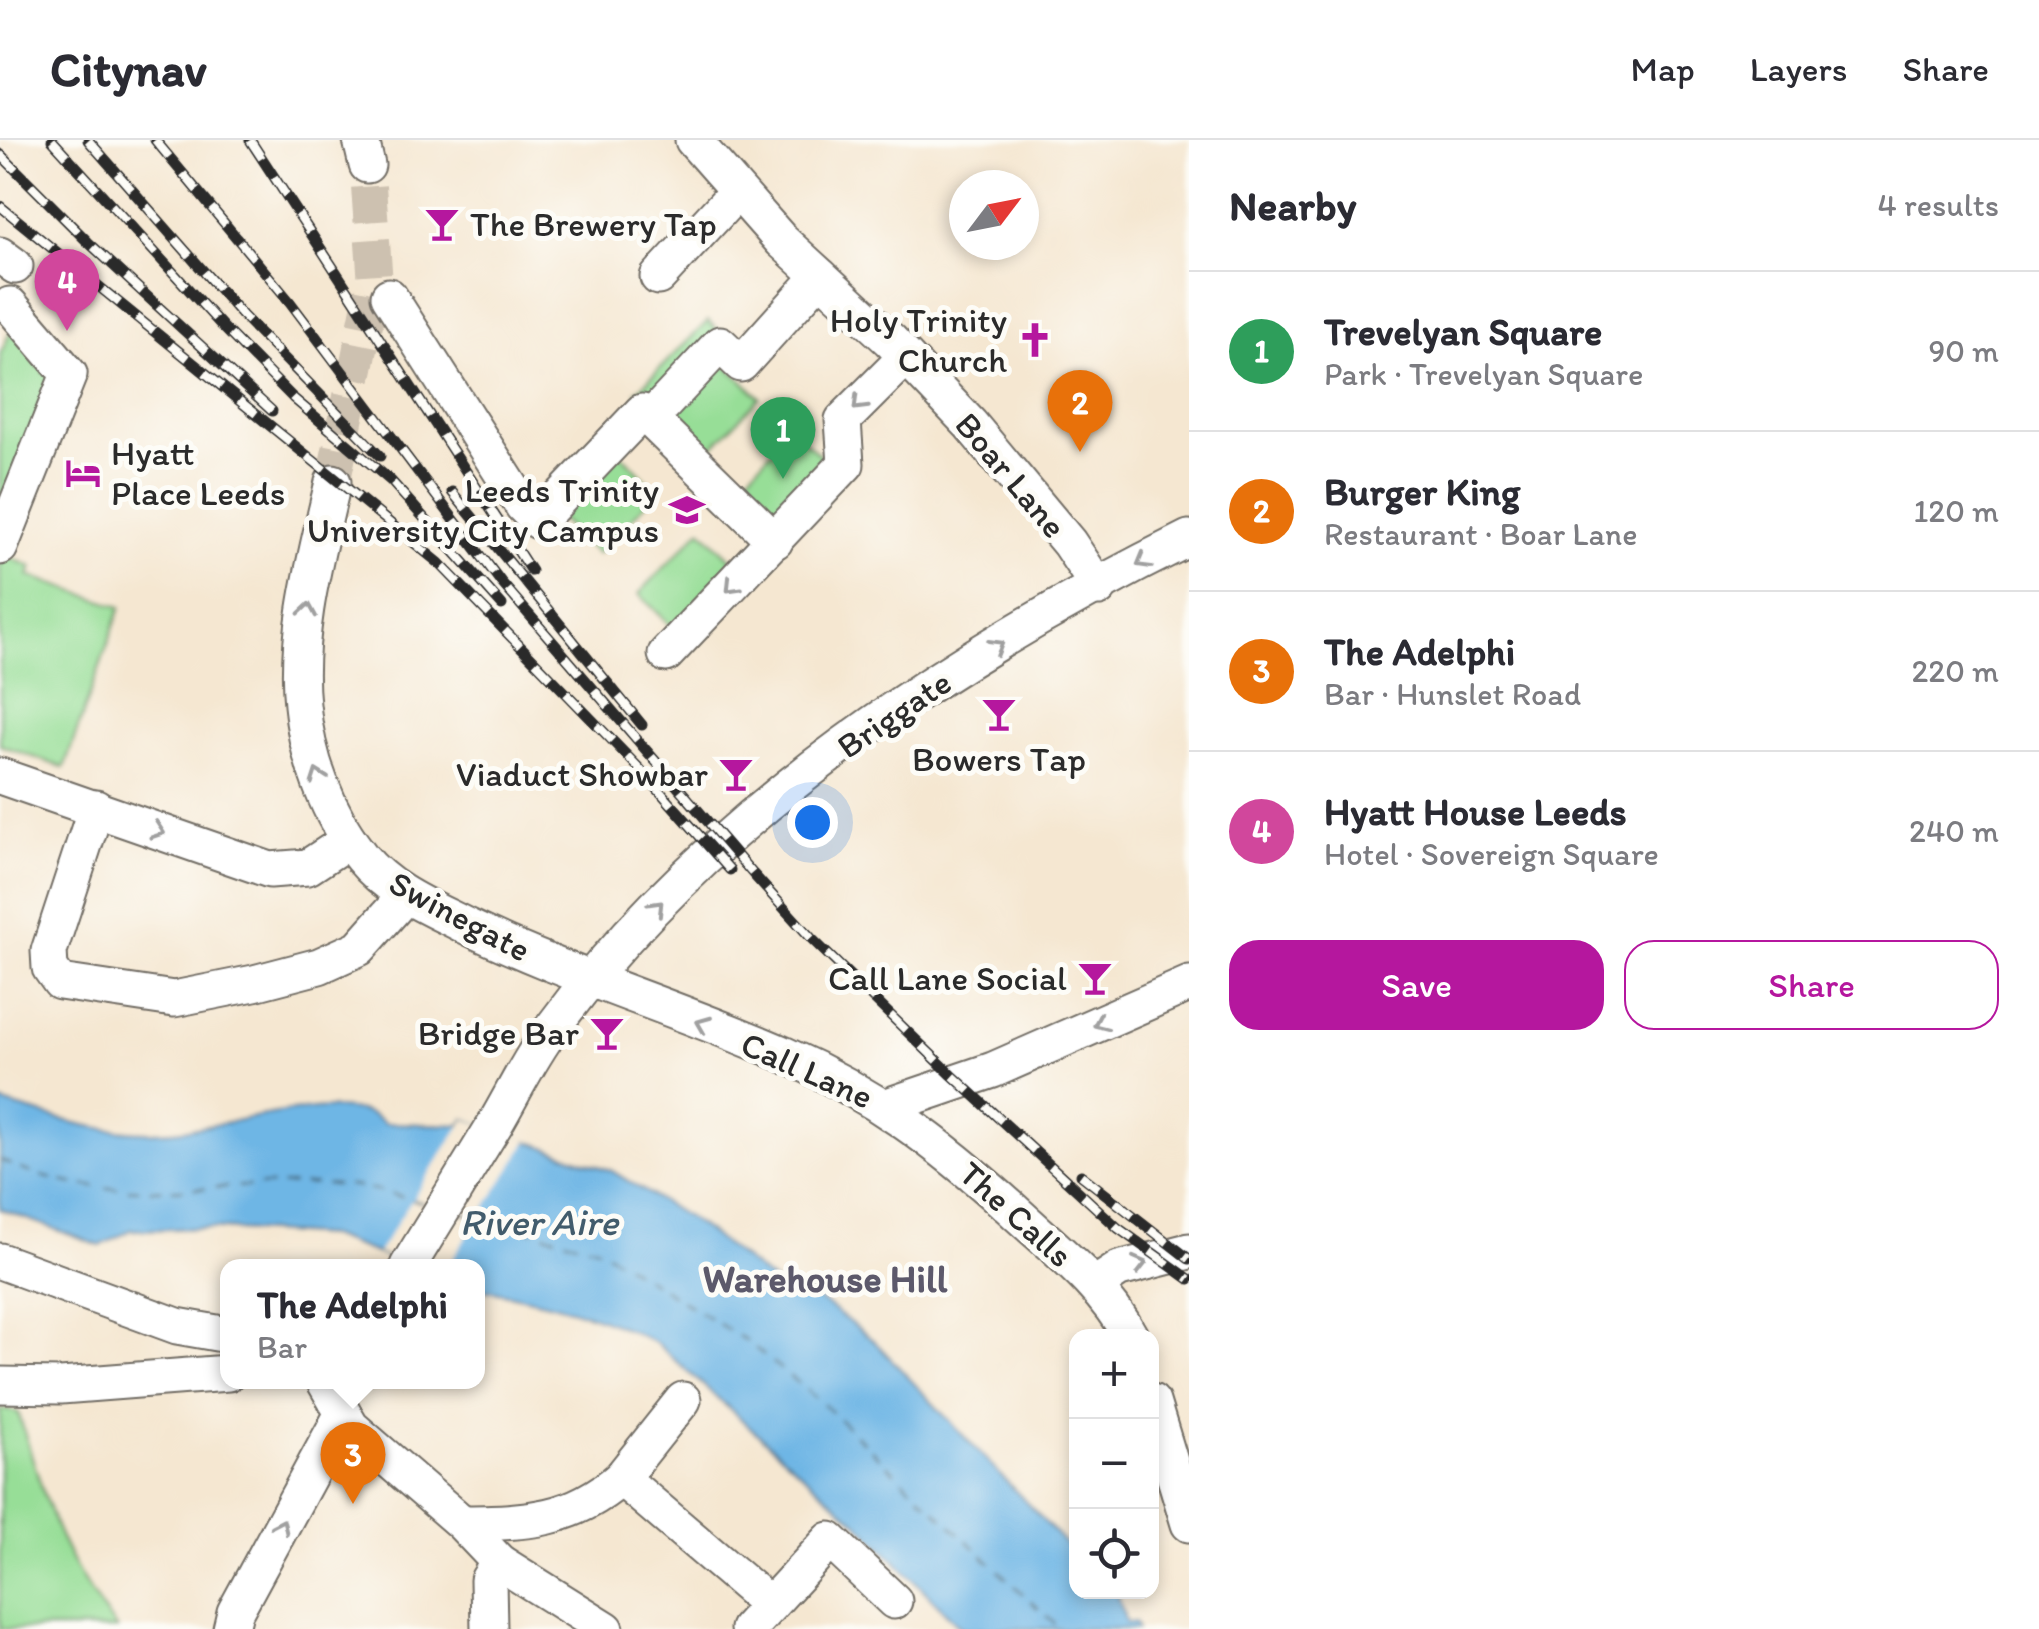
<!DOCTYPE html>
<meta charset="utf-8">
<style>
body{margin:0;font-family:Itim,sans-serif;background:#f2f2f3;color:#2b2b33}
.controls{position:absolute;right:30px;bottom:30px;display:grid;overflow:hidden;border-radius:20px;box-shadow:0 5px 15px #0003}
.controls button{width:90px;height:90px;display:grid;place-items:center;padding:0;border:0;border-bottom:2px solid #e1e1e2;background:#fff;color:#2b2b33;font:50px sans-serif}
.compass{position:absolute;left:949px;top:30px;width:90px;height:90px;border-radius:50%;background:#fff;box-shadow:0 5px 15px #0003;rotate:58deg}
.you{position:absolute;left:812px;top:682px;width:35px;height:35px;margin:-25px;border:8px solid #fff;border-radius:50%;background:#1a73e8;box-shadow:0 0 0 15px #1a73e833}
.badge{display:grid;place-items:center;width:65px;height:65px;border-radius:50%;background:#b5179e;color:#fff;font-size:32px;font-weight:700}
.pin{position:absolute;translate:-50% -82px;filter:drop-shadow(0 2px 5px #0008)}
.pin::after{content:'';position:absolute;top:52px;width:35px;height:30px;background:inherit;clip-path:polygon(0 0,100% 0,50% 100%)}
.popup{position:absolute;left:220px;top:1119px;width:265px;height:130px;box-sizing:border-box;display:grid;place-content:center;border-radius:20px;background:#fff;filter:drop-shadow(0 2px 8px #0005);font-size:32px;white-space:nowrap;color:#7c7c81}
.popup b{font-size:38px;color:#2b2b33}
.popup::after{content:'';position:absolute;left:50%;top:100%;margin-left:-20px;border:20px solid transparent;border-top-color:#fff}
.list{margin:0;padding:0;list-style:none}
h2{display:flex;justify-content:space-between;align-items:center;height:130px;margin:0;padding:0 40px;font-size:42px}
h2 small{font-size:32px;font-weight:400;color:#7c7c81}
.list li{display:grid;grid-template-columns:65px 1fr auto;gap:30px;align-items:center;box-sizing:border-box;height:160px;padding:0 40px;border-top:2px solid #e1e1e2}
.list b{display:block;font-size:38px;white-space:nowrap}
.list p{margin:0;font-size:32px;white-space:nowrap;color:#7c7c81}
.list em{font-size:32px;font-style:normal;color:#7c7c81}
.actions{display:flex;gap:20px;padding:30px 40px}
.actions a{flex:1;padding:22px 0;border:2px solid #b5179e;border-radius:30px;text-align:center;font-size:35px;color:#b5179e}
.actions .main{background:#b5179e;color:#fff}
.icon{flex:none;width:55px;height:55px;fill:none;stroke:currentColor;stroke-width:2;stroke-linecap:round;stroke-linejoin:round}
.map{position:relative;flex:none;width:1189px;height:1489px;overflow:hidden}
header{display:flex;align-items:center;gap:60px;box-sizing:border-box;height:140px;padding:0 50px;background:#fff;border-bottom:2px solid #e1e1e2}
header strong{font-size:48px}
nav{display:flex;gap:55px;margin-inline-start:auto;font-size:35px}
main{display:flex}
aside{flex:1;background:#fff}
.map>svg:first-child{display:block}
.green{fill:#97de97;stroke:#618461;stroke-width:2.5}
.water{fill:#6eb6e5;stroke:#4c7088;stroke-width:2.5}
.pier{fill:#f5e7d1}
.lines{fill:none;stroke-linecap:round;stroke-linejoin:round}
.ferry{stroke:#425c6c;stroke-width:2.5;stroke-dasharray:12 10;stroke-linecap:butt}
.minor-tunnel{stroke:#cdc1b0;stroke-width:35;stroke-dasharray:35 18;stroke-linecap:butt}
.minor-casing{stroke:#726d65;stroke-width:39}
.minor{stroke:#fff;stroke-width:35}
.rail-casing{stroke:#2b2b2b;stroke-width:11}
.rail{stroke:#fdfcf7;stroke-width:8;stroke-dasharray:22;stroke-linecap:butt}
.oneway{stroke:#a0a0a0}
.labels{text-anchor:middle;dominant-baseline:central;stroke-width:10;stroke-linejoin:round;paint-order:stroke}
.poi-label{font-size:35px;fill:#2b2b2b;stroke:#fdfcf7;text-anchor:end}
.street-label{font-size:35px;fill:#2b2b2b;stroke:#fdfcf7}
.water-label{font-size:38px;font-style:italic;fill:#425c6c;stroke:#fdfcf7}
.neighbourhood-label{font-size:38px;font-weight:bold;fill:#5c596b;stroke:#fdfcf7}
</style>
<header>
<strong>Citynav</strong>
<nav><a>Map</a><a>Layers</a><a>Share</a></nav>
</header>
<main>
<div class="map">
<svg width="1189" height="1489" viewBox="0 0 1189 1489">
<rect width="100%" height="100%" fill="#fdfcf7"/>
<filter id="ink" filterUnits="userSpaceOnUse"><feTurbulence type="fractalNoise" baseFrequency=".01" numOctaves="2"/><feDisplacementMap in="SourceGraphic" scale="20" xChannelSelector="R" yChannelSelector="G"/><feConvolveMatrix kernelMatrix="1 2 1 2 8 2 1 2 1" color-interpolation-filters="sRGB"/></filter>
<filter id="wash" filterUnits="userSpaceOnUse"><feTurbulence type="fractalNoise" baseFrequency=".0048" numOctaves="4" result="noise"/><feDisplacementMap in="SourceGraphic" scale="40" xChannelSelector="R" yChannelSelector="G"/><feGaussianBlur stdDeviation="2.25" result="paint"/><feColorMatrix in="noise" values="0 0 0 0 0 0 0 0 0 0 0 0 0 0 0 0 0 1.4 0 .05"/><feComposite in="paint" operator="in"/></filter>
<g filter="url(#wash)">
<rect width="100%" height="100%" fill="#f5e7d1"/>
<!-- green -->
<g class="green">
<polygon points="708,181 719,192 651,266 636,252"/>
<polygon points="15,182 57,234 0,378 0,214"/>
<polygon points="721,220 760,257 702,318 663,281"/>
<polygon points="792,289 831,326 773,388 734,351"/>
<polygon points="619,312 658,351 597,414 557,376"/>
<polygon points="701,389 738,425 675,490 639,454"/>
<polygon points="0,413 32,427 29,436 121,467 64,628 0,605"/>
<path d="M0 1269 18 1272C46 1360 58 1416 117 1489H0Z"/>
</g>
<!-- water -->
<path class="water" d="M0 962C56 979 114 997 174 991 217 987 259 973 303 970 328 967 365 965 384 983L460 985 465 979 612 1031 699 1085 780 1147 805 1151 827 1165 874 1201 1076 1415V1452H1117L1126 1483 1135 1482 1137 1489H962L861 1386 657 1204C601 1173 541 1160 478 1148V1126H411L329 1096 207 1088 131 1090 100 1106 0 1069Z"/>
<!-- pier -->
<polygon class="pier" points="465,979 529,1000 448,1126 410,1126 377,1113"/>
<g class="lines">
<!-- ferry -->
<g class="ferry">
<path d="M0 1020C112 1074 233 1036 351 1046 376 1048 402 1058 427 1064"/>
<polyline points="459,1072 599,1108 749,1203 822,1263 1054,1483 1055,1489"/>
</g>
</g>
</g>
<g filter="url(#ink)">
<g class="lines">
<!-- minor-tunnel -->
<polyline class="minor-tunnel" points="333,342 375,137 367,25"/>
<defs>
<g id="minor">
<polyline points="361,0 367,25"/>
<polyline points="693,0 782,101 890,200 970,284 1069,403 1099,448"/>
<polyline points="0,115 15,126"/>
<polyline points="658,137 736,53"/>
<polyline points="389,156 523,366 538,381 642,272 650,279 720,204 741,224 820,136"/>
<polyline points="650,279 775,401"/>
<path d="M333 342C317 413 294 492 302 565 307 618 328 676 362 718 388 750 426 766 462 784 566 835 678 868 783 914 874 954 940 1004 1013 1070 1055 1109 1103 1145 1130 1196"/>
<polyline points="0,407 69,234 10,165"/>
<polyline points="666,514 846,324 843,280 906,217"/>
<polyline points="0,636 270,730 308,727 349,700"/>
<polyline points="96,668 49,811 50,828 60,842 174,859 254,843 319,826 359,808 405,756"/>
<polyline points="887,966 993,930 1189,844"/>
<polyline points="0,1121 177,1186 228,1195"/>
<path d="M408 1126C437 1079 466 1032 495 984 514 952 530 917 553 887 709 674 955 514 1189 398"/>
<polyline points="1095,1145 1119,1129 1189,1111"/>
<polyline points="325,1242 351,1287 462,1383 499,1422 606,1489"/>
<polyline points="0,1245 61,1246 228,1233"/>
<polyline points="1152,1262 1189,1384"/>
<polyline points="621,1338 683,1260"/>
<path d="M462 1383C527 1382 570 1382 621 1338L770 1465"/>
<polyline points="231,1489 235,1472 342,1275"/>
<polyline points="489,1489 488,1440 499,1422"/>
<polyline points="748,1489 830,1400 894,1461"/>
</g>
</defs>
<!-- minor casing -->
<use href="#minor" class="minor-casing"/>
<!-- minor -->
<use href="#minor" class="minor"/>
<defs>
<g id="rail">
<polyline points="52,0 223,187 293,258 391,341 502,465"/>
<polyline points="88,0 242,175 380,316"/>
<polyline points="155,0 290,162 501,442 753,734 812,799 952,935 1118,1088 1189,1139"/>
<polyline points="250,0 531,431"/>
<polyline points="0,14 88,102 272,271"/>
<polyline points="0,66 439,423 639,628 730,730"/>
<polyline points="452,352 642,585"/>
<polyline points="1081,1035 1189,1119"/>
</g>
</defs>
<!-- rail casing -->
<use href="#rail" class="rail-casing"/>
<!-- rail -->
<use href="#rail" class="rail"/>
</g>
<!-- one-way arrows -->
<defs><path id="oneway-chevron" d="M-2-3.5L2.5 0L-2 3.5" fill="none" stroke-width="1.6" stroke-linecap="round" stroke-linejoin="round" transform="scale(2.5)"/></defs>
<g class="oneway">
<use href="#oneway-chevron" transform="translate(859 264) rotate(135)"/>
<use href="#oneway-chevron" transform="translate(1143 422) rotate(150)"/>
<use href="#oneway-chevron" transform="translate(732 446) rotate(134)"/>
<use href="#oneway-chevron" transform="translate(308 470) rotate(-81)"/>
<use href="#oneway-chevron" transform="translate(997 506) rotate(-31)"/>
<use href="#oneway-chevron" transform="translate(318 636) rotate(-110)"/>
<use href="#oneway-chevron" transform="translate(158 691) rotate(19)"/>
<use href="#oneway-chevron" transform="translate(657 767) rotate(-46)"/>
<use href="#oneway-chevron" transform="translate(1100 883) rotate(156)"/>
<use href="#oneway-chevron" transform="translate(703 884) rotate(-158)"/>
<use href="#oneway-chevron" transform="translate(1140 1124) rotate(-14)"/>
<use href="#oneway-chevron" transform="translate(281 1386) rotate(-65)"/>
</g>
</g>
<!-- icons -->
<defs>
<symbol id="bar-bare" viewBox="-9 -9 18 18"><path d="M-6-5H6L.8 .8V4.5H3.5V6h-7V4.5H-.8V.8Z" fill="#b5179e" stroke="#fdfcf7" stroke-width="2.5" paint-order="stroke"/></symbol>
<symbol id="church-bare" viewBox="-9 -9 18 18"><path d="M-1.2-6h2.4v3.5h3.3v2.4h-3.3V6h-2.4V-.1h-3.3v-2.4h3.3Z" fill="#b5179e" stroke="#fdfcf7" stroke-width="2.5" paint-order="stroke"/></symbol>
<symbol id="hotel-bare" viewBox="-9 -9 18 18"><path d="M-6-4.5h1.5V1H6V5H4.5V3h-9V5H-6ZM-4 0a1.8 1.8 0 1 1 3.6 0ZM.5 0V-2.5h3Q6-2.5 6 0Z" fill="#b5179e" stroke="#fdfcf7" stroke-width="2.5" paint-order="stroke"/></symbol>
<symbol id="university-bare" viewBox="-9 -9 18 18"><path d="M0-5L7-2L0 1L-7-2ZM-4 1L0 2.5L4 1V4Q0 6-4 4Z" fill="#b5179e" stroke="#fdfcf7" stroke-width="2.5" paint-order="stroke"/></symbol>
</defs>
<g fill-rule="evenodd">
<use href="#bar-bare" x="417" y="59" width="50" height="50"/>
<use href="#church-bare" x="1010" y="175" width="50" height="50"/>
<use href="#hotel-bare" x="58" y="308" width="50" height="50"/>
<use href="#university-bare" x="662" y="345" width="50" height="50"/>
<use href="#bar-bare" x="974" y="549" width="50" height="50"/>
<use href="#bar-bare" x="711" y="609" width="50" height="50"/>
<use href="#bar-bare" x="1070" y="813" width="50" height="50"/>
<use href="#bar-bare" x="582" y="868" width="50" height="50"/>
</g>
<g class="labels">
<!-- poi labels -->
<g class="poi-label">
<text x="470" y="84" text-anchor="start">The Brewery Tap</text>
<text x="1007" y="180">Holy Trinity<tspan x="1007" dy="40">Church</tspan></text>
<text x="111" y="313" text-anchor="start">Hyatt<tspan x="111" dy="40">Place Leeds</tspan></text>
<text x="659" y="350">Leeds Trinity<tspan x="659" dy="40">University City Campus</tspan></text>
<text x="999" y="619" text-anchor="middle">Bowers Tap</text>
<text x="708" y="634">Viaduct Showbar</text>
<text x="1067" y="838">Call Lane Social</text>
<text x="579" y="893">Bridge Bar</text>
</g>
<!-- street labels -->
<g class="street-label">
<text transform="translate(1011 335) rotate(50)">Boar Lane</text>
<text transform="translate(894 574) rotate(-34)">Briggate</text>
<text transform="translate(460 776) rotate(28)">Swinegate</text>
<text transform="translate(807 930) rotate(24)">Call Lane</text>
<text transform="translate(1016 1074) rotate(42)">The Calls</text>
</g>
<!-- water labels -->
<g class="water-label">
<text x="539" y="1082">River Aire</text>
</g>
<!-- neighbourhood labels -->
<g class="neighbourhood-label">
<text x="825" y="1139">Warehouse Hill</text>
</g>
</g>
</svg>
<div class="controls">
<button>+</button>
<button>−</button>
<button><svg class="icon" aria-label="locate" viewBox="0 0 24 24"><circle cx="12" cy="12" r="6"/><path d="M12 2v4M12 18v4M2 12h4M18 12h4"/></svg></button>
</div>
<svg class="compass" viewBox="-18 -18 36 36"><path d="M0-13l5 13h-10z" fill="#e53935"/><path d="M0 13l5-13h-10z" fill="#7c7c81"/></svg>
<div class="you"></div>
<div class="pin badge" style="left:783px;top:339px;background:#2e9e5b">1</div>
<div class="pin badge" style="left:1080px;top:312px;background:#e8710a">2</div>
<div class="pin badge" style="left:353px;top:1364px;background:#e8710a">3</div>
<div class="popup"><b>The Adelphi</b>Bar</div>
<div class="pin badge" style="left:67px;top:191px;background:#d1479c">4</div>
</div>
<aside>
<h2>Nearby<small>4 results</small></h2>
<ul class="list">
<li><span class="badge" style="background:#2e9e5b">1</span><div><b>Trevelyan Square</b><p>Park · Trevelyan Square</p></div><em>90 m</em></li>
<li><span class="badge" style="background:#e8710a">2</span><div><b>Burger King</b><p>Restaurant · Boar Lane</p></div><em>120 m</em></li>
<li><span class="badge" style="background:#e8710a">3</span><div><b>The Adelphi</b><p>Bar · Hunslet Road</p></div><em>220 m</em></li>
<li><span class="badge" style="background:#d1479c">4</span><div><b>Hyatt House Leeds</b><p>Hotel · Sovereign Square</p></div><em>240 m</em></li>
</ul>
<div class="actions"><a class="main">Save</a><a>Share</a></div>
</aside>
</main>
